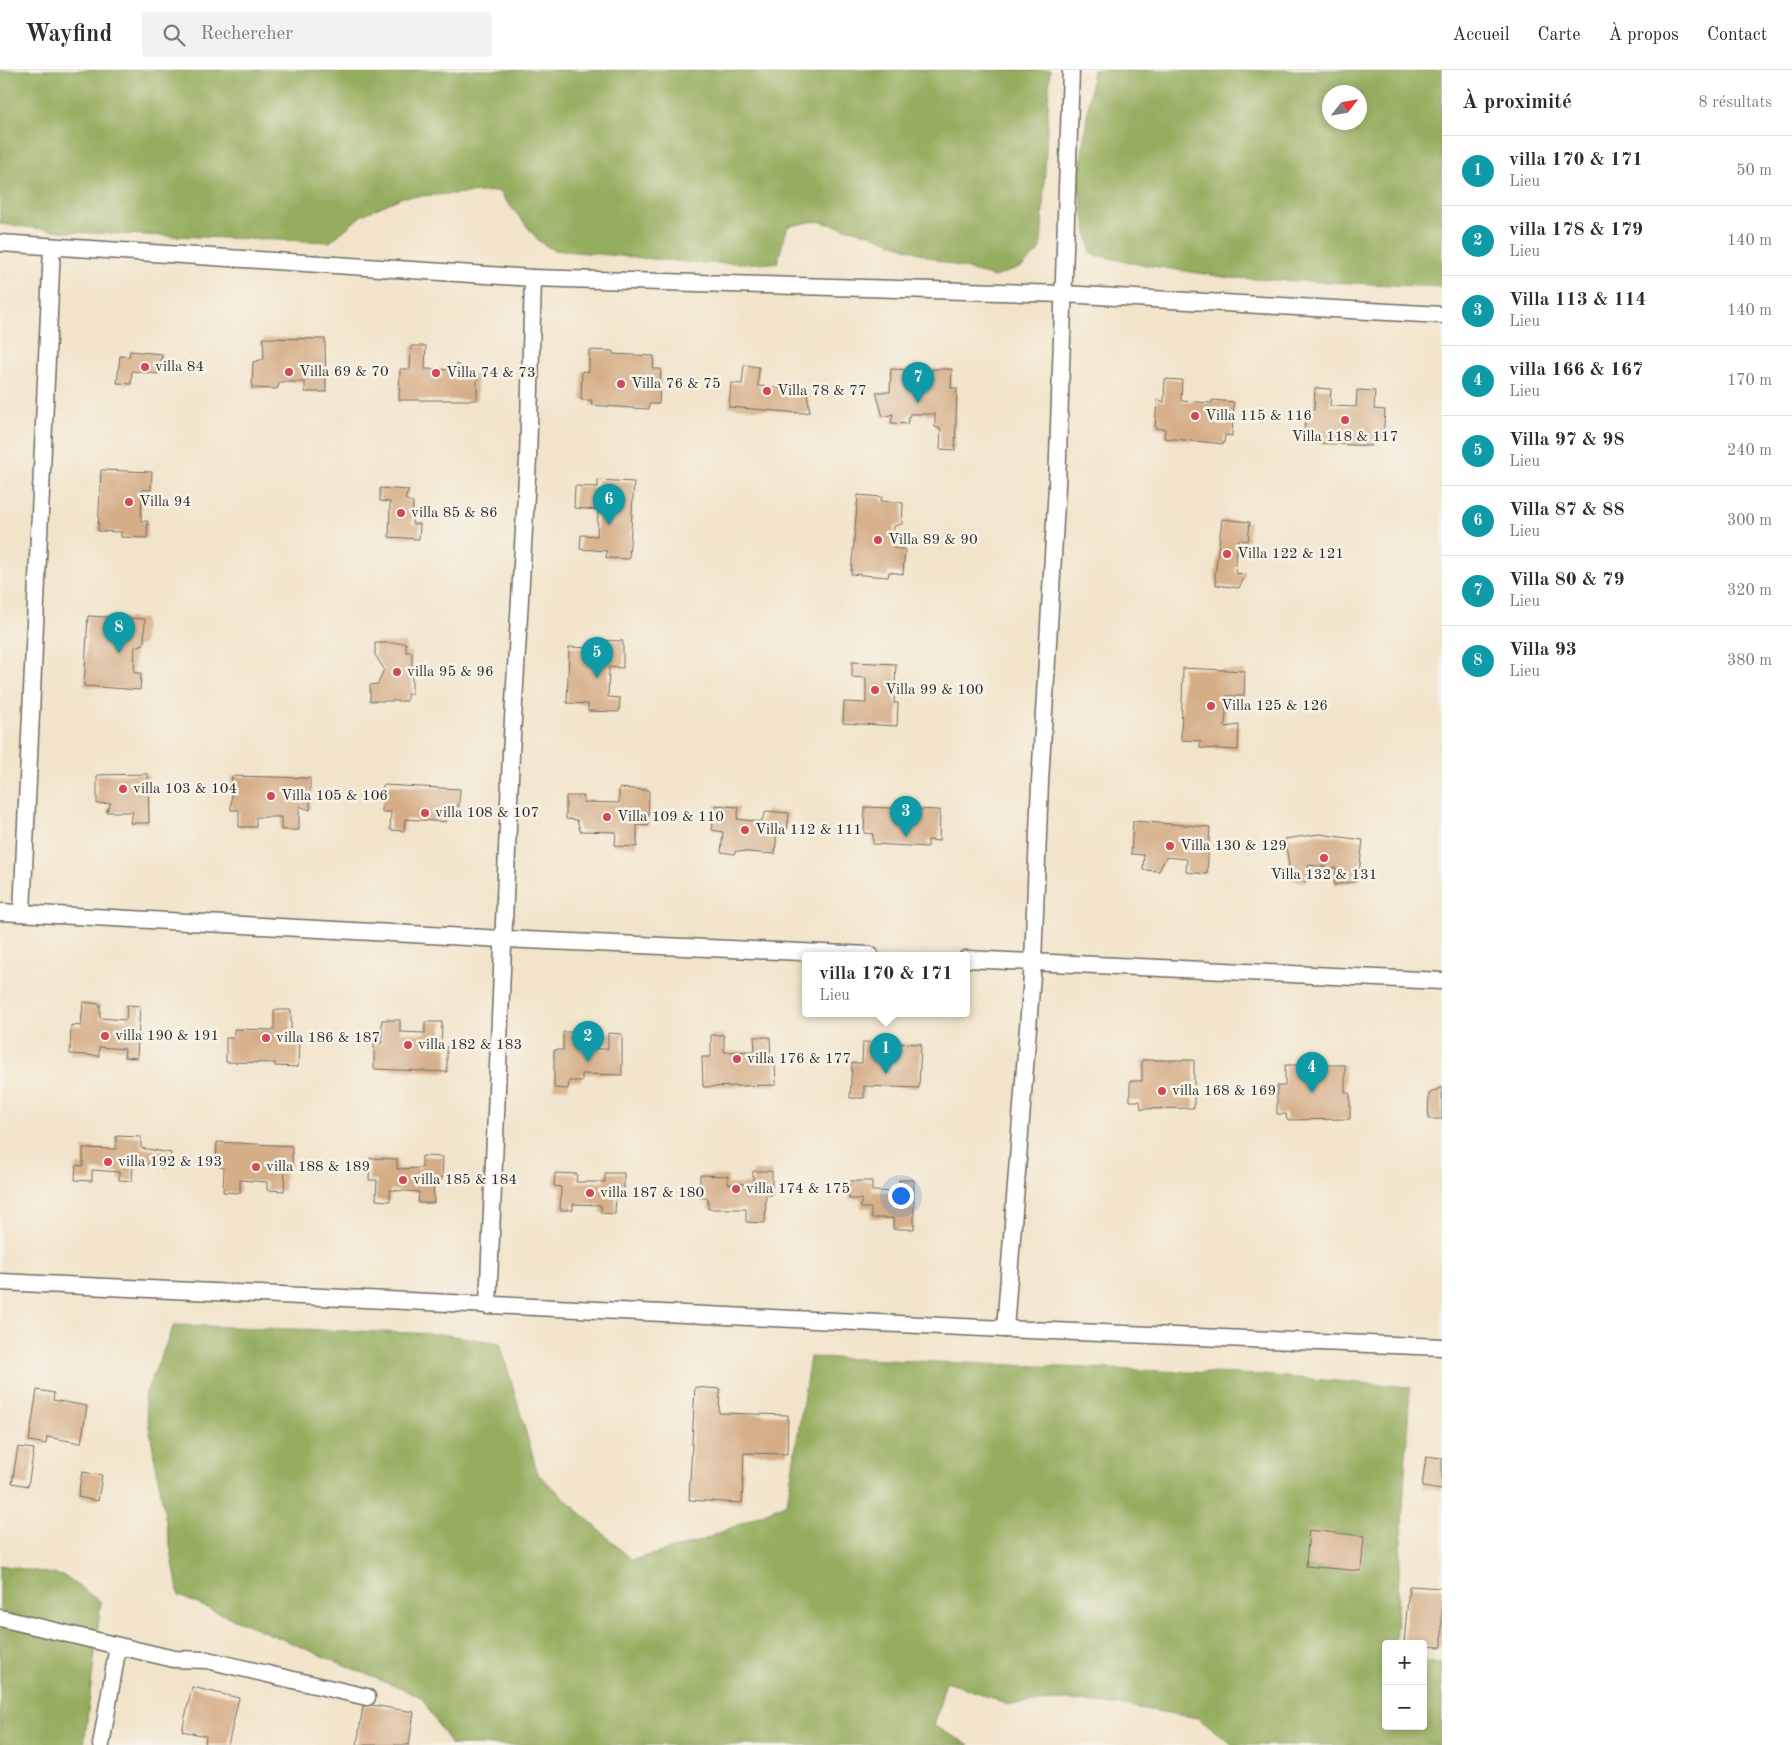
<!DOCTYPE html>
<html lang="fr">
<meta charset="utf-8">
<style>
body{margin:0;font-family:"Old Standard TT",serif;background:#f2f2f3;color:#2b2b33}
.controls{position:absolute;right:15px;bottom:15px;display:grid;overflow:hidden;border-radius:5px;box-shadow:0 2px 8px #0003}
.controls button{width:45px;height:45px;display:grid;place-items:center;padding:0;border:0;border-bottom:1px solid #e1e1e2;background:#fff;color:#2b2b33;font:25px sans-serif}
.compass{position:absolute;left:1322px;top:15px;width:45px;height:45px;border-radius:50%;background:#fff;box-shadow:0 2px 8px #0003;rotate:59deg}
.you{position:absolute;left:900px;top:1125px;width:18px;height:18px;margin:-12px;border:4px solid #fff;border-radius:50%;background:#1a73e8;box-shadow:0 0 0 8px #1a73e833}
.badge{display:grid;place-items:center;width:32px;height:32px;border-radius:50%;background:#d1495b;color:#fff;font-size:16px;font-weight:700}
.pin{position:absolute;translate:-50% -41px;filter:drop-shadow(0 1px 2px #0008)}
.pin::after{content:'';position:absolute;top:26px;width:18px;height:15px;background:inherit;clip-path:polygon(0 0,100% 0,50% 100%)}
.popup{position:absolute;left:802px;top:882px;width:168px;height:65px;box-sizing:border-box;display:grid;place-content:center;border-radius:5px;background:#fff;filter:drop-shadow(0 1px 4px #0005);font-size:16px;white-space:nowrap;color:#7c7c81}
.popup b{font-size:19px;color:#2b2b33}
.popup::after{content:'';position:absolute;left:50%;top:100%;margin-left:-10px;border:10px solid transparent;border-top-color:#fff}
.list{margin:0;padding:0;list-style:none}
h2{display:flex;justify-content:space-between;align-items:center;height:65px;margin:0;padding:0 20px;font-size:21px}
h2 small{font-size:16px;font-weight:400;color:#7c7c81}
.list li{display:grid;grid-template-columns:32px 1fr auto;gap:15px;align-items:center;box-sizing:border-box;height:70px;padding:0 20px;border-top:1px solid #e1e1e2}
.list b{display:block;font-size:19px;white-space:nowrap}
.list p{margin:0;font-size:16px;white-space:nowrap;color:#7c7c81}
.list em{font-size:16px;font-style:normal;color:#7c7c81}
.icon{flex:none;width:28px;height:28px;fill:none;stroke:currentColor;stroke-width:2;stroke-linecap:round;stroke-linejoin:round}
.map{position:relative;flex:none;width:1442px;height:1675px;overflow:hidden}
header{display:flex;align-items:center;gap:30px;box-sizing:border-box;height:70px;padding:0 25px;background:#fff;border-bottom:1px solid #e1e1e2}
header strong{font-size:24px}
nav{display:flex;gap:28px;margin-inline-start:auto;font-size:18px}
.search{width:350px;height:45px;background:#f2f2f3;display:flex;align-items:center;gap:12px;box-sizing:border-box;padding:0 18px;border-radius:5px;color:#7c7c81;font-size:19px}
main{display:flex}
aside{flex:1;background:#fff}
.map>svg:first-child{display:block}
.forest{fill:#95ad5f;stroke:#606c45;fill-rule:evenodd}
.building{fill:#d5ad87}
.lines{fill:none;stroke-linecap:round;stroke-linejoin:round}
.minor-casing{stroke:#716c63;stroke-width:19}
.minor{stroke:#fff;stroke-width:16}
.poi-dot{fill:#d1495b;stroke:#f7f3e8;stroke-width:2}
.labels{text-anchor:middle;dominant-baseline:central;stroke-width:5;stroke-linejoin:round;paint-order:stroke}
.poi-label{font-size:15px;fill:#2b2b2b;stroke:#f7f3e8;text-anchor:start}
</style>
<header>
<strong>Wayfind</strong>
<div class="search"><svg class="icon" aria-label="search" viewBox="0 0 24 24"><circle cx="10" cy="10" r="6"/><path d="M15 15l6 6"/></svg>Rechercher</div>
<nav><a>Accueil</a><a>Carte</a><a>À propos</a><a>Contact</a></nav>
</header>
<main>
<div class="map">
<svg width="1442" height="1675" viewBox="0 0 1442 1675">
<rect width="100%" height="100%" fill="#f7f3e8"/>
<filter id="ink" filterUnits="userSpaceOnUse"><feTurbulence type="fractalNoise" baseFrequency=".02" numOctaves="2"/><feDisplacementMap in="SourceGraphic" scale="10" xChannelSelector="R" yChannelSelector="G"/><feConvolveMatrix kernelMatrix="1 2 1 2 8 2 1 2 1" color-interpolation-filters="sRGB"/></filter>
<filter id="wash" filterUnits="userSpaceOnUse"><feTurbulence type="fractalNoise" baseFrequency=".0096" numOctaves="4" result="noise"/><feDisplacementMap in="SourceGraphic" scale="20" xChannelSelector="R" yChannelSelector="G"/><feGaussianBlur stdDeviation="1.12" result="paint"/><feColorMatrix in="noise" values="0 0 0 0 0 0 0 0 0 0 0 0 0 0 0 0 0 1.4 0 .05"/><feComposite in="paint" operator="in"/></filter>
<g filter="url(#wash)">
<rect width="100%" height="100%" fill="#f2e4ca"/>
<!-- forest -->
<g class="forest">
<polygon points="0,0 1050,0 1041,179 1022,197 994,207 940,191 869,164 817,151 788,156 777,193 699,193 553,180 539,171 498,121 403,127 362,145 330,172 69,162 0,154"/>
<path d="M1093 0H1442V217L1230 208 1132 193 1091 184 1078 113ZM1360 22V52H1330V22Z"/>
<polygon points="174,1255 440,1264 500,1273 538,1404 632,1490 701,1471 787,1433 810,1287 1261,1305 1410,1317 1395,1574 1386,1574 1386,1656 1423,1656 1423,1592 1442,1593 1442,1675 1233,1675 1198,1648 1133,1637 1070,1630 1008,1634 946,1611 934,1656 970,1675 451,1675 421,1627 179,1526 144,1327"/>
<polygon points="0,1495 64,1506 101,1532 84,1675 0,1675"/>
</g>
<g id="blocks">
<!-- building -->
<g class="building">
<polygon points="263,268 325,269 326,322 305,322 305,312 280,312 277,319 252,318 253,292 264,289"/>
<polygon points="411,276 426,276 425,299 456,300 456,294 477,306 477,330 399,330 400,299 410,299"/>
<polygon points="589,280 613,281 613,284 654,286 653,299 661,299 659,334 649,334 649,339 631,338 591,335 592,330 581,330 582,301 589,302"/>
<polygon points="130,281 162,284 160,304 132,301 131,314 117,313 120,286 129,287"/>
<polygon points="744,295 759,297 758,316 789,319 789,314 807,322 810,342 800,343 729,337 731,313 742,314"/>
<polygon points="891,299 932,301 932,299 952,299 951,318 957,318 955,380 940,379 941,359 935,357 935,344 910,344 907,354 891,353 893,344 883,347 876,322 890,322"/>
<polygon points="1165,309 1182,310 1181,331 1212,333 1212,330 1234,332 1232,366 1225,365 1224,374 1164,368 1165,359 1155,358 1157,329 1164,332"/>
<polygon points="1315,318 1331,319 1330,336 1356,337 1357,320 1375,321 1374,339 1385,340 1383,370 1372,369 1371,376 1316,373 1320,365 1304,364 1306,340 1314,340"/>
<polygon points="101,400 152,402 151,420 142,420 141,451 148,451 147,468 121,467 121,462 98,461"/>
<polygon points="598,410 634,412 629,489 606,488 607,481 580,479 581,465 597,466 598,440 574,438 575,416 598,417"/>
<polygon points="380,418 409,420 405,429 413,433 412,454 420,454 419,469 389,467 390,432 380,431"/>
<polygon points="858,425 882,427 881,431 903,433 902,454 894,456 893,478 905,479 903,504 889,502 888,507 851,504"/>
<polygon points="1222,449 1250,452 1248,471 1238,470 1235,503 1246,504 1239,518 1216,515 1215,505"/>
<polygon points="88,546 145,549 144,574 135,577 134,603 141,603 140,620 84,616"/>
<polygon points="592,570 623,571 623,598 609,597 608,627 620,628 619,642 588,641 588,634 567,633 569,577 592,578"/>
<polygon points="375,573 406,573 406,582 412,582 412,624 407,624 407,631 370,631 370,615 378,614 384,599 375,585"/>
<polygon points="852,592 896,594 894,633 898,633 897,656 843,653 844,632 866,633 866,608 852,607"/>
<polygon points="1183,598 1245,601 1244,626 1227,626 1225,657 1239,655 1238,680 1200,678 1200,671 1181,670"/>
<polygon points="148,704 149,753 130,753 133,742 106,742 111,733 97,734 97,705"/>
<polygon points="232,706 310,708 310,740 299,736 299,760 281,760 281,747 256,747 256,757 239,757 239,740 231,740"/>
<polygon points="383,715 460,719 458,746 446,745 446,752 405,749 404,761 390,760 391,742 382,742"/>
<polygon points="619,718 649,720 648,756 637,755 637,777 615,776 616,762 580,761 577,750 566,749 566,726 584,726 583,732 619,733"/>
<polygon points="715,735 739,737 737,749 761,752 766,741 789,743 787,760 777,759 775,784 735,781 735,784 721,782 723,762 712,760"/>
<polygon points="865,737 940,740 939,771 928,770 928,777 873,774 873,764 864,763"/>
<polygon points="1133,751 1210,757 1207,804 1186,802 1187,789 1166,787 1159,801 1143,800 1144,785 1131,784"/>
<polygon points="1319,764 1363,770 1358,811 1334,815 1336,798 1308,795 1306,812 1291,810 1285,769"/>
<polygon points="83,932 100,934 100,948 126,950 127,935 140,936 137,988 124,987 125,979 99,977 99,986 70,984 71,955 81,956"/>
<polygon points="274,940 291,940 291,965 299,965 298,997 275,996 275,993 226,992 226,968 234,968 234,959 274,960"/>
<polygon points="382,950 400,950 400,962 425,963 425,952 442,952 441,977 447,977 447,1002 374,999 374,973 382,973"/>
<polygon points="563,962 580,962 580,979 608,979 608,963 622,964 622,1005 582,1004 582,1011 569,1011 568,1019 554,1018 554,980 563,980"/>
<polygon points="711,965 724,965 724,982 755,981 754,967 770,967 771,992 775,992 776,1015 703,1017 702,987 711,987"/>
<polygon points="863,972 921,974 919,1018 864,1016 864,1028 850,1028 852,993 862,993"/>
<polygon points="1142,990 1194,990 1194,1038 1141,1039 1140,1031 1130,1031 1130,1011 1142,1011"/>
<polygon points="1285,995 1345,995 1345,1022 1350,1024 1350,1049 1287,1050 1286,1044 1277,1044 1277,1016 1285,1016"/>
<polygon points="1442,1017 1442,1049 1428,1049 1429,1024"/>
<polygon points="116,1066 141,1067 141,1078 171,1083 169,1098 133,1091 132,1111 119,1110 119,1102 92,1100 92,1111 75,1110 76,1095 83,1096 83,1078 116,1079"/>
<polygon points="217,1072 292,1076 292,1099 285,1098 284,1121 267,1120 267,1112 240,1110 240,1123 223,1122 224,1098 216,1096"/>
<polygon points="422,1086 443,1087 442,1109 433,1110 434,1133 418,1133 419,1122 390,1120 390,1131 376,1130 377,1110 369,1110 370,1088 397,1089 397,1099 422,1098"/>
<polygon points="753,1101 772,1101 772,1125 766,1125 765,1153 746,1152 746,1139 708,1139 708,1128 700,1128 700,1105 728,1106 728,1114 753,1114"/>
<polygon points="555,1103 577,1104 576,1112 605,1112 605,1103 624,1103 624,1122 616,1124 615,1144 601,1143 601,1135 573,1134 573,1140 560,1140 561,1117 554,1116"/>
<polygon points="899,1110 914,1110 914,1159 893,1159 893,1148 871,1148 871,1138 861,1138 861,1129 849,1129 849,1111 872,1111 872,1121 899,1122"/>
<polygon points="695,1317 720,1319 719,1343 788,1345 787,1384 744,1383 742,1433 689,1430"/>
<polygon points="37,1320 54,1323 53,1330 87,1336 81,1373 47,1367 46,1374 29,1371"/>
<polygon points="18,1377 34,1379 28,1416 12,1413"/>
<polygon points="1426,1386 1442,1388 1442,1420 1422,1417"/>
<polygon points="82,1402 102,1405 98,1431 78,1427"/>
<polygon points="1309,1460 1364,1466 1361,1501 1306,1496"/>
<polygon points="1409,1516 1442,1518 1442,1577 1423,1576 1423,1574 1404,1574"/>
<polygon points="192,1617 239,1628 228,1675 205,1675 206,1666 182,1661"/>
<polygon points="372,1635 414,1642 409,1675 357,1675 363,1636"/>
</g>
</g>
</g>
<g filter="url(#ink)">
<use href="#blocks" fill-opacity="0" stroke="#716c63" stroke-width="1"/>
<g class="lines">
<defs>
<g id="minor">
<polyline points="0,173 533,208 1063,224 1442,245"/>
<polyline points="0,842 503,869 870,885"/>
<polyline points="22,843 52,177"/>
<polyline points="966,889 1442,911"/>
<polyline points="0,1212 1005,1259 1442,1277"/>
<polyline points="488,1236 511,684 528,390 533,208"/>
<polyline points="1005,1259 1033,892 1040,712 1057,416 1071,0"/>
<polyline points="0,1548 174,1589 207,1590 367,1627"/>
<polyline points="101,1675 118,1576"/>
</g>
</defs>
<!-- minor casing -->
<use href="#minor" class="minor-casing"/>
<!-- minor -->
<use href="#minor" class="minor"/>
</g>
</g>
<!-- markers -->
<g class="poi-dot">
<circle cx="145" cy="297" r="5"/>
<circle cx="289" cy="302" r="5"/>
<circle cx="436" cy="303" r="5"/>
<circle cx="621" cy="314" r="5"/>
<circle cx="767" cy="321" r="5"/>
<circle cx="1195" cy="346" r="5"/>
<circle cx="1345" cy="350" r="5"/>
<circle cx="129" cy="432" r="5"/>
<circle cx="401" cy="443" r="5"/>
<circle cx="878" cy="470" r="5"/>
<circle cx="1227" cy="484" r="5"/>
<circle cx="397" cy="602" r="5"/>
<circle cx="875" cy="620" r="5"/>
<circle cx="1211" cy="636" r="5"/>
<circle cx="123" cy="719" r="5"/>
<circle cx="271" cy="726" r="5"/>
<circle cx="425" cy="743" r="5"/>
<circle cx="607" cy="747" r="5"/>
<circle cx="745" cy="760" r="5"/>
<circle cx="1170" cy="776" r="5"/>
<circle cx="1324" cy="788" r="5"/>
<circle cx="105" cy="966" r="5"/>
<circle cx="266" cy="968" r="5"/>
<circle cx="408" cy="975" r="5"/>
<circle cx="737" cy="989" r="5"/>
<circle cx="1162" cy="1021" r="5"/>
<circle cx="108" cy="1092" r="5"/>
<circle cx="256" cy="1097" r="5"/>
<circle cx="403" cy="1110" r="5"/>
<circle cx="736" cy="1119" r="5"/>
<circle cx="590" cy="1123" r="5"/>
</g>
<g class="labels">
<!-- poi labels -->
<g class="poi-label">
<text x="155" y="297">villa 84</text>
<text x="299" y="302">Villa 69 &amp; 70</text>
<text x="446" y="303">Villa 74 &amp; 73</text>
<text x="631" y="314">Villa 76 &amp; 75</text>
<text x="777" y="321">Villa 78 &amp; 77</text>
<text x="1205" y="346">Villa 115 &amp; 116</text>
<text x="1345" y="367" text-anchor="middle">Villa 118 &amp; 117</text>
<text x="139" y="432">Villa 94</text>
<text x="411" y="443">villa 85 &amp; 86</text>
<text x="888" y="470">Villa 89 &amp; 90</text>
<text x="1237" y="484">Villa 122 &amp; 121</text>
<text x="407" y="602">villa 95 &amp; 96</text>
<text x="885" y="620">Villa 99 &amp; 100</text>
<text x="1221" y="636">Villa 125 &amp; 126</text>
<text x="133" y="719">villa 103 &amp; 104</text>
<text x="281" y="726">Villa 105 &amp; 106</text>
<text x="435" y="743">villa 108 &amp; 107</text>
<text x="617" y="747">Villa 109 &amp; 110</text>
<text x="755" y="760">Villa 112 &amp; 111</text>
<text x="1180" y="776">Villa 130 &amp; 129</text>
<text x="1324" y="805" text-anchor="middle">Villa 132 &amp; 131</text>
<text x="115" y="966">villa 190 &amp; 191</text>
<text x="276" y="968">villa 186 &amp; 187</text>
<text x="418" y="975">villa 182 &amp; 183</text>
<text x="747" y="989">villa 176 &amp; 177</text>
<text x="1172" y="1021">villa 168 &amp; 169</text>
<text x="118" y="1092">villa 192 &amp; 193</text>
<text x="266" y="1097">villa 188 &amp; 189</text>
<text x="413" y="1110">villa 185 &amp; 184</text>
<text x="746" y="1119">villa 174 &amp; 175</text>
<text x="600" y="1123">villa 187 &amp; 180</text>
</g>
</g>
</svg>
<div class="controls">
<button>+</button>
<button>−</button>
</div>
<svg class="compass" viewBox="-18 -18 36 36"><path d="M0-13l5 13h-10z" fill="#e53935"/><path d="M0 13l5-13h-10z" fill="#7c7c81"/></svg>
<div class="you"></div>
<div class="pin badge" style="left:886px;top:1004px;background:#0f9aa8">1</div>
<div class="popup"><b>villa 170 &amp; 171</b>Lieu</div>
<div class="pin badge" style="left:588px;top:992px;background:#0f9aa8">2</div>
<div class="pin badge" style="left:906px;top:767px;background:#0f9aa8">3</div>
<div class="pin badge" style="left:1312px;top:1023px;background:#0f9aa8">4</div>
<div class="pin badge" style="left:597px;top:608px;background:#0f9aa8">5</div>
<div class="pin badge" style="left:609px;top:455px;background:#0f9aa8">6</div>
<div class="pin badge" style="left:918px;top:333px;background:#0f9aa8">7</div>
<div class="pin badge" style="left:119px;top:583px;background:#0f9aa8">8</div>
</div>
<aside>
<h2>À proximité<small>8 résultats</small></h2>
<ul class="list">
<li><span class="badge" style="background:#0f9aa8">1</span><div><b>villa 170 &amp; 171</b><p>Lieu</p></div><em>50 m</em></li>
<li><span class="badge" style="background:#0f9aa8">2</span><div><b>villa 178 &amp; 179</b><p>Lieu</p></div><em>140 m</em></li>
<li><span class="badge" style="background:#0f9aa8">3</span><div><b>Villa 113 &amp; 114</b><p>Lieu</p></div><em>140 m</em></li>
<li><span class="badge" style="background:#0f9aa8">4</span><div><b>villa 166 &amp; 167</b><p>Lieu</p></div><em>170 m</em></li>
<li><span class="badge" style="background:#0f9aa8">5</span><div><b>Villa 97 &amp; 98</b><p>Lieu</p></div><em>240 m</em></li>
<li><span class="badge" style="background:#0f9aa8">6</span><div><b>Villa 87 &amp; 88</b><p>Lieu</p></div><em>300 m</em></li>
<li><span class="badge" style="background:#0f9aa8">7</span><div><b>Villa 80 &amp; 79</b><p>Lieu</p></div><em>320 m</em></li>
<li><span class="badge" style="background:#0f9aa8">8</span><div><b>Villa 93</b><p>Lieu</p></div><em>380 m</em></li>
</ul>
</aside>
</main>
